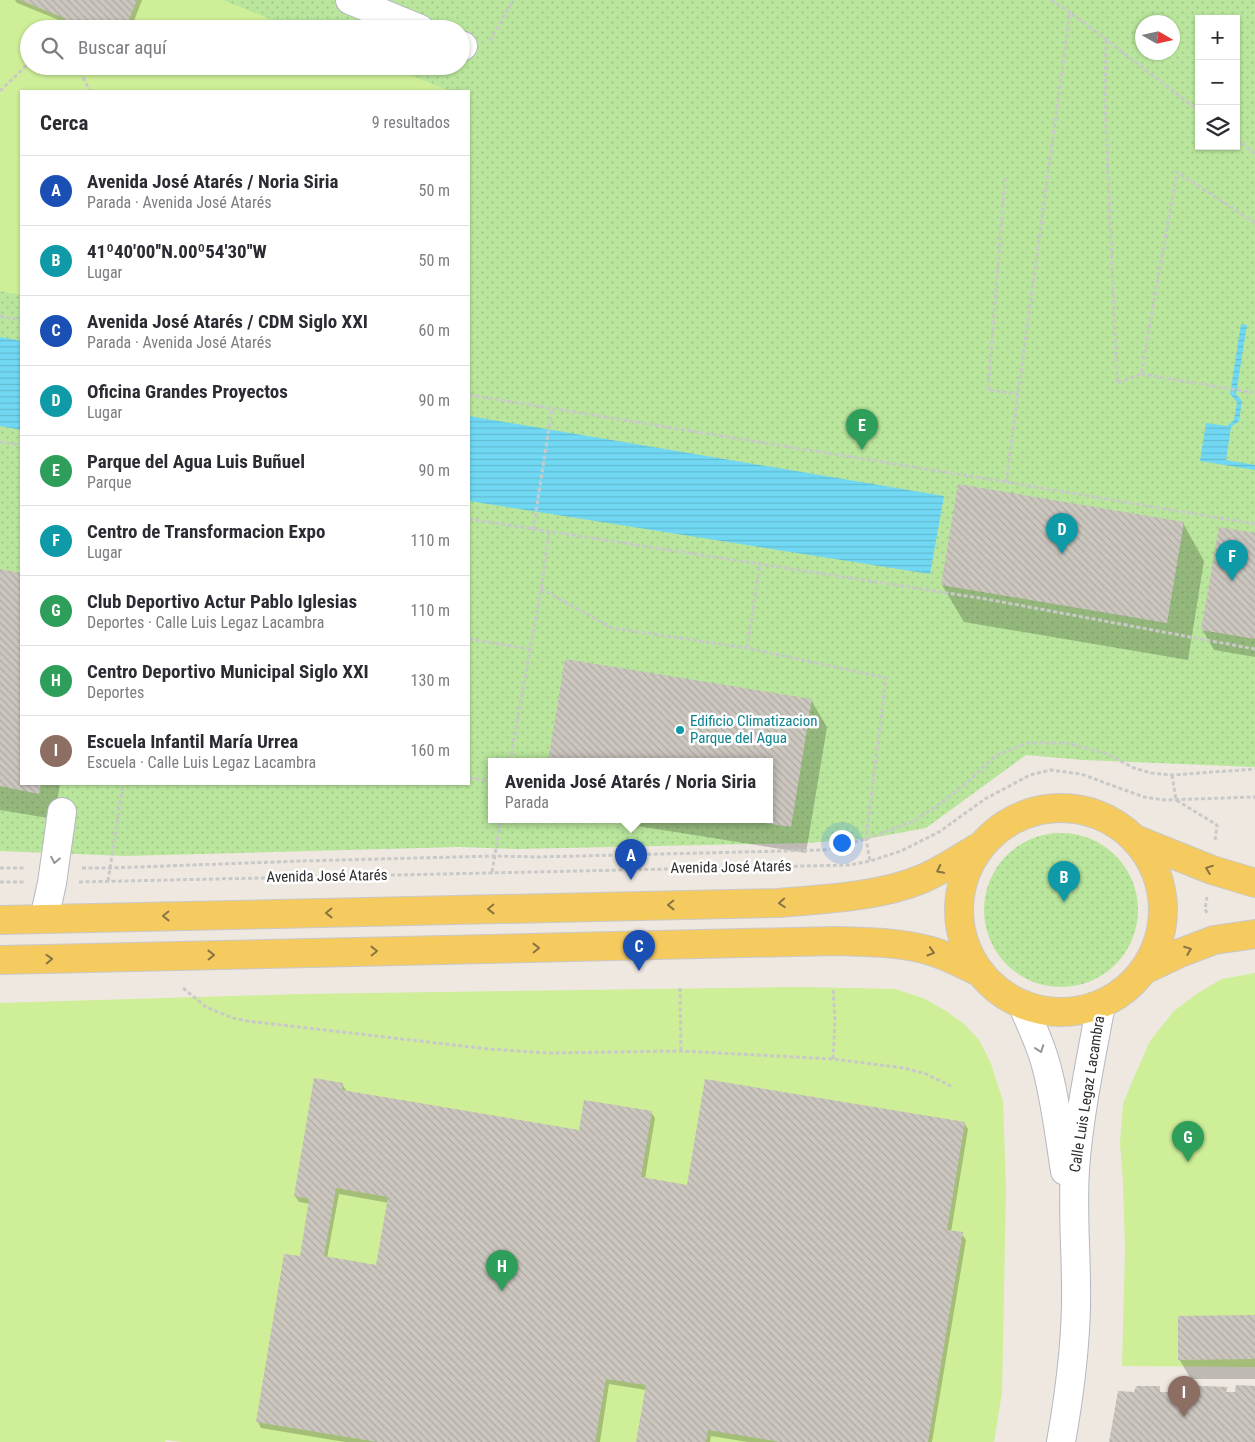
<!DOCTYPE html>
<html lang="es">
<meta charset="utf-8">
<style>
body{margin:0;font-family:"Roboto Condensed",sans-serif;background:#f2f2f3;color:#2b2b33}
.controls{position:absolute;right:15px;top:15px;display:grid;overflow:hidden;border-radius:0px;box-shadow:0 1px 4px #0004}
.controls button{width:45px;height:45px;display:grid;place-items:center;padding:0;border:0;border-bottom:1px solid #e1e1e2;background:#fff;color:#2b2b33;font:25px sans-serif}
.compass{position:absolute;left:1135px;top:15px;width:45px;height:45px;border-radius:50%;background:#fff;box-shadow:0 1px 4px #0004;rotate:99deg}
.you{position:absolute;left:841px;top:842px;width:18px;height:18px;margin:-12px;border:4px solid #fff;border-radius:50%;background:#1a73e8;box-shadow:0 0 0 8px #1a73e833}
.badge{display:grid;place-items:center;width:32px;height:32px;border-radius:50%;background:#1a73e8;color:#fff;font-size:16px;font-weight:700}
.pin{position:absolute;translate:-50% -41px;filter:drop-shadow(0 1px 2px #0008)}
.pin::after{content:'';position:absolute;top:26px;width:18px;height:15px;background:inherit;clip-path:polygon(0 0,100% 0,50% 100%)}
.popup{position:absolute;left:488px;top:758px;width:285px;height:65px;box-sizing:border-box;display:grid;place-content:center;border-radius:0px;background:#fff;filter:drop-shadow(0 1px 4px #0005);font-size:16px;white-space:nowrap;color:#7c7c81}
.popup b{font-size:19px;color:#2b2b33}
.popup::after{content:'';position:absolute;left:50%;top:100%;margin-left:-10px;border:10px solid transparent;border-top-color:#fff}
.list{margin:0;padding:0;list-style:none}
h2{display:flex;justify-content:space-between;align-items:center;height:65px;margin:0;padding:0 20px;font-size:21px}
h2 small{font-size:16px;font-weight:400;color:#7c7c81}
.list li{display:grid;grid-template-columns:32px 1fr auto;gap:15px;align-items:center;box-sizing:border-box;height:70px;padding:0 20px;border-top:1px solid #e1e1e2}
.list b{display:block;font-size:19px;white-space:nowrap}
.list p{margin:0;font-size:16px;white-space:nowrap;color:#7c7c81}
.list em{font-size:16px;font-style:normal;color:#7c7c81}
.icon{flex:none;width:28px;height:28px;fill:none;stroke:currentColor;stroke-width:2;stroke-linecap:round;stroke-linejoin:round}
.map{position:relative;flex:none;width:1255px;height:1442px;overflow:hidden}
.search{position:absolute;background:#fff;box-shadow:0 1px 4px #0004;left:20px;top:20px;width:450px;height:55px;display:flex;align-items:center;gap:12px;box-sizing:border-box;padding:0 18px;border-radius:28px;color:#7c7c81;font-size:19px}
.panel{position:absolute;background:#fff;box-shadow:0 1px 4px #0004;left:20px;top:90px;width:450px;height:695px;border-radius:0px}
.map>svg:first-child{display:block}
.grass{fill:url(#grass-dots);fill-rule:evenodd}
.pitch{fill:#ceee97}
.water{fill:url(#water-rules)}
.shadow{fill:#0003;fill-rule:evenodd}
.building{fill:url(#building-back-hatch);fill-rule:evenodd}
.lines{fill:none;stroke-linecap:round;stroke-linejoin:round}
.minor-casing{stroke:#b4b7c1;stroke-width:30}
.major-casing{stroke:#c9c9c9;stroke-width:30}
.path{stroke:#c9c9c9;stroke-width:3;stroke-dasharray:4 2.5;stroke-linecap:butt}
.minor{stroke:#fff;stroke-width:28}
.major{stroke:#f5ca5f;stroke-width:28}
.oneway{stroke:#969696}
.oneway2{stroke:#887444}
.culture-dot{fill:#0f9aa8;stroke:#fff;stroke-width:2}
.labels{text-anchor:middle;dominant-baseline:central;stroke-width:5;stroke-linejoin:round;paint-order:stroke}
.culture-label{font-size:15px;fill:#0d838f;stroke:#fff;text-anchor:start}
.street-label{font-size:15px;fill:#2e2e2e;stroke:#fff}
</style>
<div class="map">
<svg width="1255" height="1442" viewBox="0 0 1255 1442">
<defs>
<pattern id="grass-dots" width="8" height="8" patternUnits="userSpaceOnUse" patternTransform="scale(1.25)"><rect width="8" height="8" fill="#b9e69c"/><path d="M2 2h.1M6 6h.1" fill="none" stroke="#9fc687" stroke-width="1.8" stroke-linecap="round"/></pattern>
<pattern id="water-rules" width="6" height="5" patternUnits="userSpaceOnUse" patternTransform="scale(1.25)"><rect width="6" height="5" fill="#71d8f3"/><path d="M0 2.5h6" fill="none" stroke="#62bad1"/></pattern>
<pattern id="building-back-hatch" width="6" height="6" patternUnits="userSpaceOnUse" patternTransform="scale(1.25)"><rect width="6" height="6" fill="#cbc6be"/><path d="M-1 5l2 2M0 0l6 6M5-1l2 2" fill="none" stroke="#afaaa4"/></pattern>
</defs>
<rect width="100%" height="100%" fill="#efe8e0"/>
<!-- grass -->
<g class="grass">
<path d="M0 0H1255V767L1083 760 1026 755 926 828 866 839 805 843 519 849 459 847 126 856 0 851ZM1199 19H1236V146H1199ZM1142 22H1172V52H1142ZM29 29H461V66H29ZM21 91H469V784H21ZM492 761H770V819H492Z"/>
<circle cx="1061" cy="910" r="77"/>
</g>
<!-- pitch -->
<g class="pitch">
<polygon points="0,0 223,0 295,29 29,29 29,66 388,66 450,91 21,91 21,295 0,291"/>
<polygon points="1255,973 1255,1367 1122,1366 1125,1250 1123,1182 1120,1143 1123,1104 1135,1075 1150,1041 1174,1011 1198,993 1222,979"/>
<polygon points="799,987 895,989 923,998 946,1011 964,1024 979,1040 990,1061 1003,1101 1006,1190 1002,1392 994,1442 183,1442 166,1440 165,1442 0,1442 0,1003 301,994"/>
</g>
<!-- water -->
<g class="water">
<polygon points="1241,324 1247,325 1236,394 1242,401 1239,421 1231,427 1226,460 1255,465 1255,470 1200,461 1206,423 1227,426 1234,420 1237,402 1230,394"/>
<polygon points="0,337 21,341 21,430 0,426"/>
<polygon points="469,416 944,496 930,574 469,501"/>
</g>
<!-- shadow -->
<g class="shadow">
<polygon points="15,0 142,0 131,29 81,29 17,3"/>
<polygon points="1183,523 1204,561 1188,660 964,622 942,585"/>
<polygon points="1255,535 1255,657 1214,650 1202,629"/>
<polygon points="0,571 21,574 21,784 60,784 54,819 0,810"/>
<polygon points="566,660 811,700 827,727 806,853 594,819 770,819 770,761 549,761"/>
<path d="M342 1084 346 1090V1092L580 1131 651 1112 655 1118 645 1179 688 1186 964 1123 968 1129 951 1232 962 1234 966 1240 932 1442H748L711 1436 710 1442H638L646 1390 609 1384 600 1442H345L261 1428 258 1422 301 1258 310 1204 299 1202 295 1196ZM339 1194 389 1203 377 1267 327 1258Z"/>
<polygon points="1255,1317 1255,1379 1191,1379 1179,1359"/>
</g>
<!-- building -->
<g class="building">
<polygon points="20,0 137,0 125,29 91,29"/>
<polygon points="958,484 1184,522 1167,623 941,585"/>
<polygon points="1219,527 1255,533 1255,639 1201,630"/>
<polygon points="0,569 21,573 21,784 41,784 39,794 0,786"/>
<polygon points="565,659 812,699 791,827 745,820 745,819 770,819 770,761 548,761"/>
<path d="M314 1078 343 1083 342 1090 579 1130 584 1100 652 1111 641 1177 687 1185 705 1079 965 1122 947 1230 963 1232 928 1442H780L708 1430 706 1442H636L646 1385 606 1379 595 1442H377L256 1422 284 1254 300 1256 309 1199 294 1196ZM336 1188 388 1197 376 1265 324 1256Z"/>
<polygon points="1255,1315 1255,1359 1178,1360 1178,1316"/>
<polygon points="1177,1385 1228,1387 1226,1392 1235,1392 1236,1385 1255,1386 1255,1442 1109,1442 1118,1391 1134,1392 1136,1386 1160,1386 1160,1392 1177,1392"/>
</g>
<g class="lines">
<defs>
<g id="minor">
<polyline points="350,0 420,29"/>
<polyline points="461,45 463,46"/>
<polyline points="44,919 52,883 62,812"/>
<path d="M1022 1004C1030 1022 1038 1039 1044 1058 1055 1094 1059 1134 1065 1171"/>
<path d="M1061 1442C1069 1397 1075 1352 1076 1306 1077 1260 1072 1215 1075 1169 1079 1114 1091 1059 1101 1004"/>
</g>
<g id="major">
<circle cx="1061" cy="910" r="102"/>
<polyline points="1137,840 1212,870 1255,883"/>
<path d="M0 920 778 903C825 899 878 897 922 879 943 870 962 857 982 845"/>
<path d="M0 960 835 941C868 942 900 942 931 951 948 956 965 965 981 973"/>
<polyline points="1144,970 1180,953 1214,940 1255,934"/>
</g>
</defs>
<!-- minor casing -->
<use href="#minor" class="minor-casing"/>
<!-- major casing -->
<use href="#major" class="major-casing"/>
<!-- path -->
<g class="path">
<polyline points="1051,0 1070,12 1199,111"/>
<polyline points="63,29 67,19"/>
<polyline points="1106,40 1105,102 1117,383 1141,374 1177,172 1255,223"/>
<polyline points="490,41 513,0"/>
<polyline points="77,66 90,91"/>
<polyline points="0,91 29,63"/>
<polyline points="1236,139 1255,154"/>
<polyline points="1005,178 988,390 1018,394"/>
<polyline points="0,316 21,320"/>
<polyline points="1141,374 1255,393"/>
<polyline points="469,395 1006,482 1255,524"/>
<polyline points="0,442 21,445"/>
<polyline points="1006,482 1070,12"/>
<polyline points="469,519 986,599 1255,649"/>
<polyline points="533,530 552,409"/>
<polyline points="541,589 612,628 747,648 886,678 866,839 870,861"/>
<polyline points="469,639 530,649"/>
<polyline points="747,648 760,564"/>
<polyline points="510,761 541,589 549,532"/>
<polyline points="1172,775 1176,800 1217,825 1215,841"/>
<polyline points="469,778 492,781"/>
<polyline points="0,868 26,868"/>
<polyline points="82,868 110,868 302,861 495,856 538,857 825,850 866,839 914,821 941,803 968,782 995,756 1027,743 1067,743 1105,753 1134,768 1151,773 1172,775 1255,769"/>
<polyline points="492,872 501,819"/>
<polyline points="108,881 123,784"/>
<polyline points="0,882 25,882"/>
<polyline points="79,882 850,865 870,861 901,851 939,832 985,799 1030,775 1051,770 1081,774 1144,797 1165,800 1255,797"/>
<polyline points="1207,913 1205,909 1207,897"/>
<polyline points="183,988 206,1007 233,1018 248,1021 488,1049 549,1053 681,1051 833,1059 904,1068 926,1074 951,1086"/>
<polyline points="680,988 681,1051"/>
<polyline points="833,1059 835,1021 833,988"/>
</g>
<!-- minor -->
<use href="#minor" class="minor"/>
<!-- major -->
<use href="#major" class="major"/>
</g>
<!-- one-way arrows -->
<defs><path id="oneway-chevron" d="M-2-3.5L2.5 0L-2 3.5" fill="none" stroke-width="1.6" stroke-linecap="round" stroke-linejoin="round" transform="scale(1.25)"/></defs>
<g class="oneway">
<use href="#oneway-chevron" transform="translate(55 860) rotate(101)"/>
<use href="#oneway-chevron" transform="translate(1040 1049) rotate(70)"/>
</g>
<g class="oneway2">
<use href="#oneway-chevron" transform="translate(1209 869) rotate(-159)"/>
<use href="#oneway-chevron" transform="translate(940 870) rotate(153)"/>
<use href="#oneway-chevron" transform="translate(782 903) rotate(176)"/>
<use href="#oneway-chevron" transform="translate(671 905) rotate(179)"/>
<use href="#oneway-chevron" transform="translate(491 909) rotate(179)"/>
<use href="#oneway-chevron" transform="translate(329 913) rotate(179)"/>
<use href="#oneway-chevron" transform="translate(166 916) rotate(179)"/>
<use href="#oneway-chevron" transform="translate(536 948) rotate(-1)"/>
<use href="#oneway-chevron" transform="translate(1188 950) rotate(-21)"/>
<use href="#oneway-chevron" transform="translate(374 951) rotate(-1)"/>
<use href="#oneway-chevron" transform="translate(931 952) rotate(17)"/>
<use href="#oneway-chevron" transform="translate(211 955) rotate(-1)"/>
<use href="#oneway-chevron" transform="translate(49 959) rotate(-2)"/>
</g>
<!-- markers -->
<circle class="culture-dot" cx="680" cy="730" r="5"/>
<g class="labels">
<!-- culture labels -->
<g class="culture-label">
<text x="690" y="721">Edificio Climatizacion<tspan x="690" dy="17">Parque del Agua</tspan></text>
</g>
<!-- street labels -->
<g class="street-label">
<text transform="translate(731 867) rotate(-1)">Avenida José Atarés</text>
<text transform="translate(327 876) rotate(-1)">Avenida José Atarés</text>
<text transform="translate(1087 1094) rotate(-81)">Calle Luis Legaz Lacambra</text>
</g>
</g>
</svg>
<div class="controls">
<button>+</button>
<button>−</button>
<button><svg class="icon" aria-label="layers" viewBox="0 0 24 24"><path d="M12 4l9 5-9 5-9-5zM3 14l9 5 9-5"/></svg></button>
</div>
<svg class="compass" viewBox="-18 -18 36 36"><path d="M0-13l5 13h-10z" fill="#e53935"/><path d="M0 13l5-13h-10z" fill="#7c7c81"/></svg>
<div class="you"></div>
<div class="pin badge" style="left:631px;top:880px;background:#1a4fb4">A</div>
<div class="popup"><b>Avenida José Atarés / Noria Siria</b>Parada</div>
<div class="pin badge" style="left:1064px;top:902px;background:#0f9aa8">B</div>
<div class="pin badge" style="left:639px;top:971px;background:#1a4fb4">C</div>
<div class="pin badge" style="left:1062px;top:554px;background:#0f9aa8">D</div>
<div class="pin badge" style="left:862px;top:450px;background:#2e9e5b">E</div>
<div class="pin badge" style="left:1232px;top:581px;background:#0f9aa8">F</div>
<div class="pin badge" style="left:1188px;top:1162px;background:#2e9e5b">G</div>
<div class="pin badge" style="left:502px;top:1291px;background:#2e9e5b">H</div>
<div class="pin badge" style="left:1184px;top:1417px;background:#8d6e63">I</div>
<div class="search"><svg class="icon" aria-label="search" viewBox="0 0 24 24"><circle cx="10" cy="10" r="6"/><path d="M15 15l6 6"/></svg>Buscar aquí</div>
<section class="panel">
<h2>Cerca<small>9 resultados</small></h2>
<ul class="list">
<li><span class="badge" style="background:#1a4fb4">A</span><div><b>Avenida José Atarés / Noria Siria</b><p>Parada · Avenida José Atarés</p></div><em>50 m</em></li>
<li><span class="badge" style="background:#0f9aa8">B</span><div><b>41º40'00''N.00º54'30''W</b><p>Lugar</p></div><em>50 m</em></li>
<li><span class="badge" style="background:#1a4fb4">C</span><div><b>Avenida José Atarés / CDM Siglo XXI</b><p>Parada · Avenida José Atarés</p></div><em>60 m</em></li>
<li><span class="badge" style="background:#0f9aa8">D</span><div><b>Oficina Grandes Proyectos</b><p>Lugar</p></div><em>90 m</em></li>
<li><span class="badge" style="background:#2e9e5b">E</span><div><b>Parque del Agua Luis Buñuel</b><p>Parque</p></div><em>90 m</em></li>
<li><span class="badge" style="background:#0f9aa8">F</span><div><b>Centro de Transformacion Expo</b><p>Lugar</p></div><em>110 m</em></li>
<li><span class="badge" style="background:#2e9e5b">G</span><div><b>Club Deportivo Actur Pablo Iglesias</b><p>Deportes · Calle Luis Legaz Lacambra</p></div><em>110 m</em></li>
<li><span class="badge" style="background:#2e9e5b">H</span><div><b>Centro Deportivo Municipal Siglo XXI</b><p>Deportes</p></div><em>130 m</em></li>
<li><span class="badge" style="background:#8d6e63">I</span><div><b>Escuela Infantil María Urrea</b><p>Escuela · Calle Luis Legaz Lacambra</p></div><em>160 m</em></li>
</ul>
</section>
</div>
